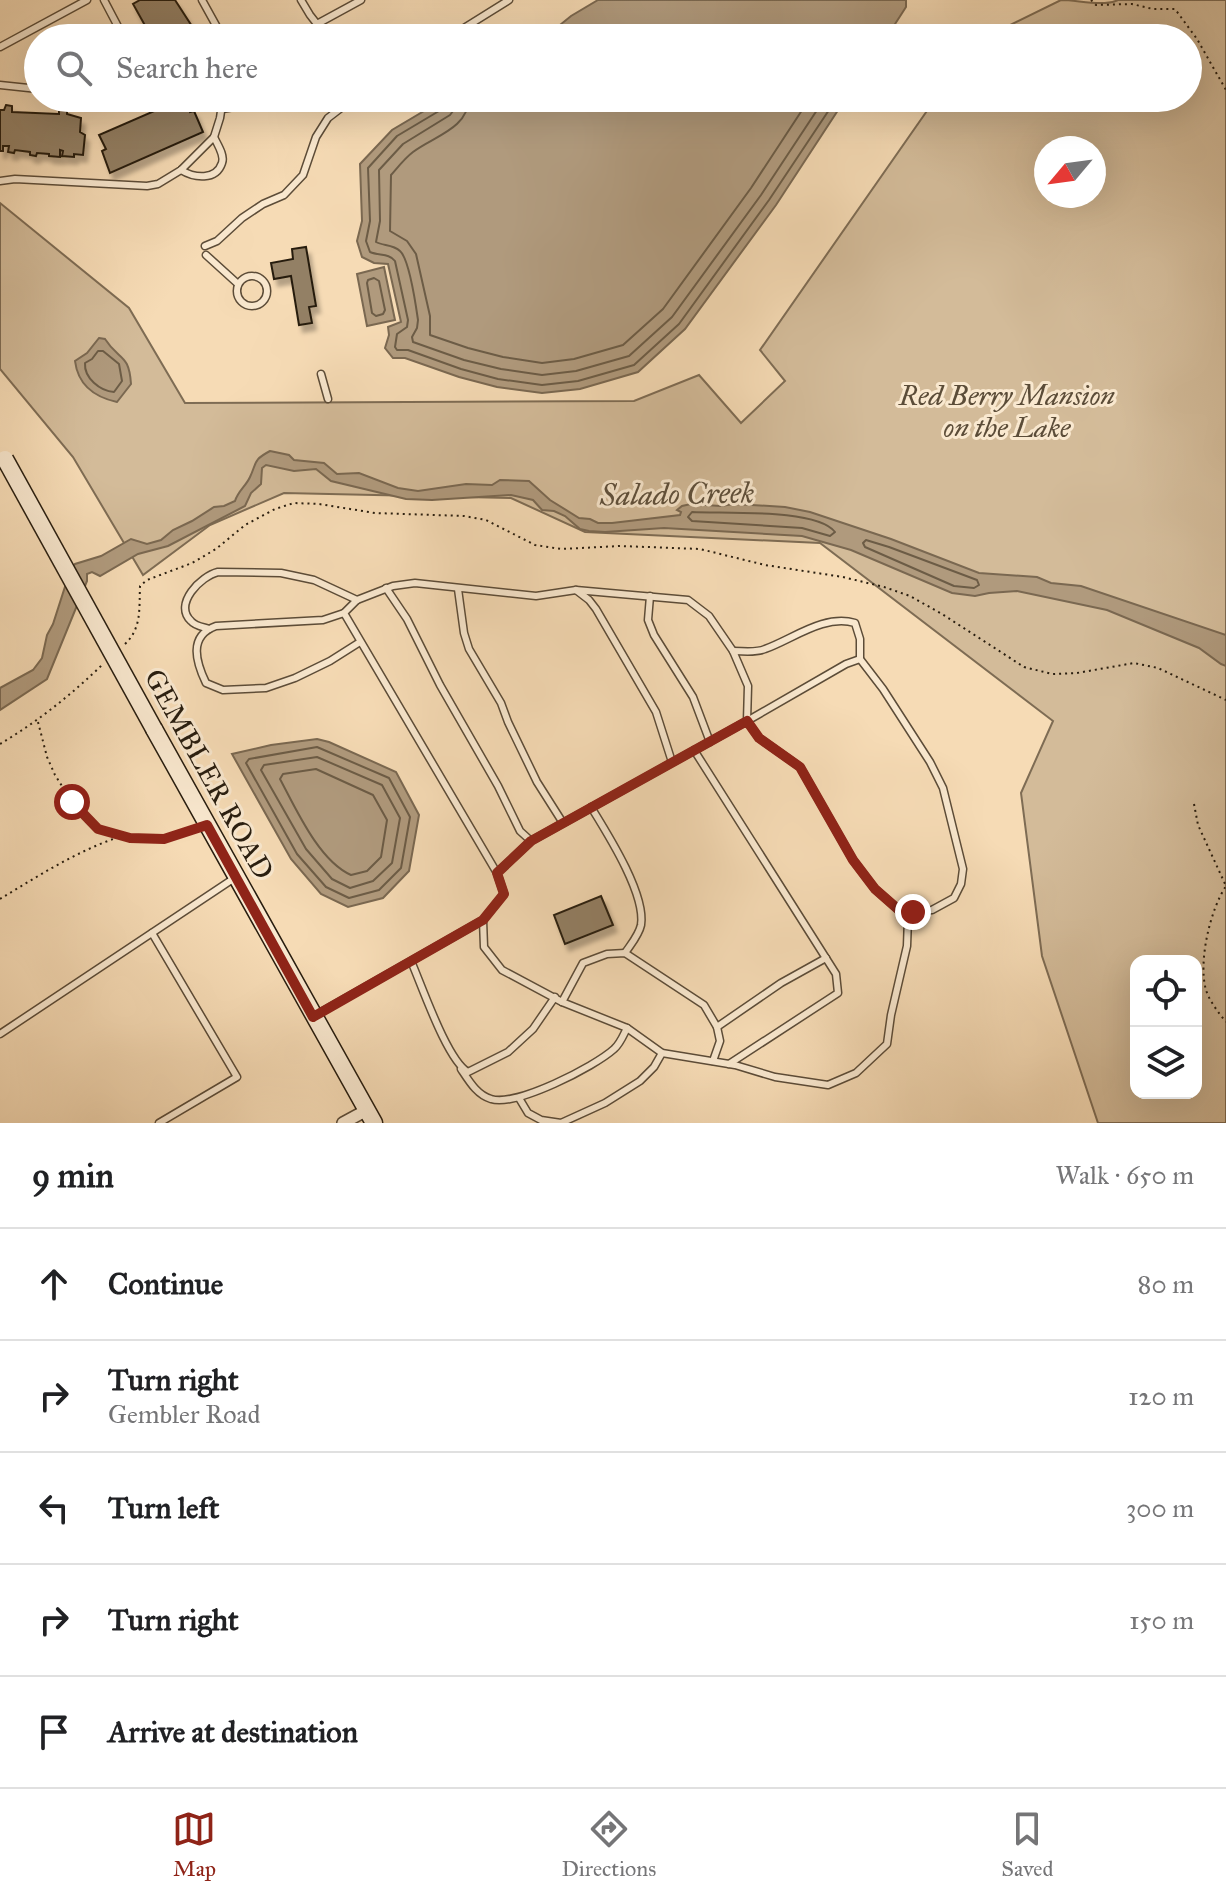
<!DOCTYPE html>
<meta charset="utf-8">
<style>
body{margin:0;font-family:"IM FELL Great Primer",serif;background:#f2f2f2;color:#202124}
.controls{position:absolute;right:24px;bottom:24px;display:grid;overflow:hidden;border-radius:16px;box-shadow:0 8px 32px #0002}
.controls button{width:72px;height:72px;display:grid;place-items:center;padding:0;border:0;border-bottom:2px solid #e0e0e0;background:#fff;color:#202124;font:40px sans-serif}
.compass{position:absolute;left:1034px;top:136px;width:72px;height:72px;border-radius:50%;background:#fff;box-shadow:0 8px 32px #0002;rotate:241deg}
.stop{position:absolute;width:24px;height:24px;margin:-18px;border:6px solid #8f2418;border-radius:50%;background:#fff}
.stop.end{background:#8f2418;border-color:#fff;box-shadow:0 2px 8px #0008}
.list{margin:0;padding:0;list-style:none}
h2{display:flex;justify-content:space-between;align-items:center;height:104px;margin:0;padding:0 32px;font-size:34px}
h2 small{font-size:26px;font-weight:400;color:#757577}
.list li{display:grid;grid-template-columns:52px 1fr auto;gap:24px;align-items:center;box-sizing:border-box;height:112px;padding:0 32px;border-top:2px solid #e0e0e0}
.list b{display:block;font-size:30px;white-space:nowrap}
.list p{margin:0;font-size:26px;white-space:nowrap;color:#757577}
.list em{font-size:26px;font-style:normal;color:#757577}
.icon{flex:none;width:44px;height:44px;fill:none;stroke:currentColor;stroke-width:2;stroke-linecap:round;stroke-linejoin:round}
.map{position:relative;flex:none;width:1226px;height:1123px;overflow:hidden}
.search{position:absolute;background:#fff;box-shadow:0 8px 32px #0002;left:24px;right:24px;top:24px;height:88px;display:flex;align-items:center;gap:20px;box-sizing:border-box;padding:0 28px;border-radius:44px;color:#757577;font-size:30px}
.sheet{height:664px;background:#fff}
nav{display:flex;justify-content:space-around;align-items:center;box-sizing:border-box;height:112px;border-top:2px solid #e0e0e0;background:#fff;font-size:22px;color:#757577}
nav a{display:grid;justify-items:center;gap:4px}
nav .on{color:#8f2418}
.map>svg:first-child{display:block}
.green{fill:#d3bb99;stroke:#7e6c54;stroke-width:2;fill-rule:evenodd}
.water{fill:#b09a7d;stroke:#7a6851;stroke-width:2}
.lines{fill:none;stroke-linecap:round;stroke-linejoin:round}
.shore{stroke:#6c5c46;stroke-width:2}
.building{fill:#938065;stroke:#281d0f;stroke-width:2;filter:url(#shadow)}
.lane-casing{stroke:#5c4c38;stroke-width:9}
.street-casing{stroke:#5c4c38;stroke-width:14}
.secondary-casing{stroke:#281d0f;stroke-width:19}
.path{stroke:#281d0f;stroke-width:2;stroke-dasharray:2 4;stroke-linecap:butt}
.lane{stroke:#f9e8cf;stroke-width:6}
.street{stroke:#f9e8cf;stroke-width:11}
.secondary{stroke:#f9e8cf;stroke-width:16}
.secondary-bridge-casing{stroke:#281d0f;stroke-width:19;stroke-linecap:butt}
.secondary-bridge{stroke:#f9e8cf;stroke-width:16}
.route{stroke:#8f2418;stroke-width:10}
.labels{text-anchor:middle;dominant-baseline:central;stroke-width:6;stroke-linejoin:round;paint-order:stroke}
.park-label{font-size:28px;font-style:italic;fill:#5b4c38;stroke:#f9e8cf}
.street-label{font-size:28px;fill:#281d0f;stroke:#f9e8cf}
.water-label{font-size:30px;font-style:italic;fill:#5e4f3b;stroke:#f9e8cf}
</style>
<div class="map">
<svg width="1226" height="1123" viewBox="0 0 1226 1123">
<defs>
<filter id="shadow"><feDropShadow dx="4" dy="7" stdDeviation="2" flood-color="#0004"/></filter>
</defs>
<rect width="100%" height="100%" fill="#f6dbb5"/>
<filter id="stains"><feTurbulence type="fractalNoise" baseFrequency=".0025" numOctaves="4"/><feColorMatrix values="0 0 0 0 .2 0 0 0 0 .09 0 0 0 0 .02 0 0 0 .5 -.17"/></filter>
<radialGradient id="worn" r=".72"><stop offset=".6" stop-color="#630" stop-opacity="0"/><stop offset="1" stop-color="#630" stop-opacity=".3"/></radialGradient>
<!-- green -->
<path class="green" d="M1061 0C1078 0 1103 7 1118 0H1226V1123H1098L1042 956 1021 793 1053 721 820 543 585 532 511 498 284 493 210 525 143 575 73 457 0 369V203L129 308 185 403 634 401 699 375 741 423 785 381 760 350 936 98H1188V38H984ZM1046 148H1094V196H1046ZM1136 961H1196V1093H1136Z"/>
<!-- water -->
<g class="water">
<polygon points="598,0 906,0 906,7 886,38 544,38 571,16"/>
<polygon points="446,98 846,98 776,205 685,329 638,372 580,389 542,393 497,387 459,377 405,358 393,358 385,348 389,335 388,327 401,322 388,264 374,263 362,257 357,241 362,221 360,164 392,130"/>
<polygon points="384,267 395,320 367,326 357,274"/>
<path d="M99 338 105 339C119 361 129 353 131 384L117 402C94 397 78 385 75 361L87 353Z"/>
<path d="M270 451 289 455 294 460 324 463 337 474 359 473 398 488 418 491 466 484 492 485 500 480 529 481 550 500 579 518 590 519 598 523H612L680 515 681 512 677 510 682 506 691 504 720 506 735 504 785 507 810 512 891 539 979 573 1037 577 1051 583 1081 586 1226 635V666L1221 664 1199 648 1107 610 1017 591 989 593 975 596 952 593 851 550 802 536 664 528 605 532 589 531 580 529 565 516 554 511 542 510 533 500 511 495 432 500 406 499 331 481 316 469 294 471 266 465 262 468 261 484 251 493 245 506 168 546 138 554 100 576 92 572 87 574V581L47 679 0 710V688L33 670 42 658 47 635 53 624 71 568 75 564 101 556 131 539 147 544 161 540 173 530 192 521 214 507 224 506 235 501C238 491 246 486 250 477 257 462 253 460 270 451Z"/>
<polygon points="317,739 329,742 396,772 419,815 409,871 383,898 348,907 321,894 291,859 232,754 271,745"/>
</g>
<g class="lines">
<!-- shore -->
<g class="shore">
<path d="M447 98 444 108 397 136 368 168 370 221 366 241 370 252C379 256 389 253 395 261L408 320 407 327 397 334 395 347 397 350H408L461 369 498 379 542 385 578 381 634 365 679 324 769 200 837 98"/>
<path d="M457 98 456 107 450 115 403 144 379 170 380 221 376 242C383 246 393 244 400 251 409 259 416 306 418 320L417 328 412 337 413 342 464 360 501 369 542 375 576 371 629 356 672 317 761 195 825 98"/>
<path d="M469 98C468 129 434 136 413 152 405 158 398 167 391 175L390 231 407 241 416 254 430 316V335L468 348 503 357 542 363 574 359 623 345 663 309 751 188 810 98"/>
<polygon points="374,278 379,281 385,310 383,314 376,316 372,313 367,283 368,280"/>
<path d="M98 351H103L119 364 122 381 114 392C100 391 84 378 85 363L92 359Z"/>
<path d="M692 512C723 514 816 508 835 532L830 536 802 528 692 521 688 517Z"/>
<polygon points="866,540 889,547 977,580 979,585 974,588 954,586 865,547 863,543"/>
<polygon points="317,747 389,778 410,817 401,868 379,890 349,898 326,887 297,854 246,763 249,759"/>
<polygon points="317,757 382,785 400,818 392,863 373,881 350,888 332,879 306,849 261,770 264,765"/>
<path d="M316 769 373 795 387 820 381 857 367 871 351 875C319 861 296 809 280 779L283 774Z"/>
</g>
</g>
<!-- building -->
<g class="building">
<polygon points="140,0 175,0 197,34 194,36 195,38 152,38 133,4"/>
<polygon points="184,98 190,112 194,111 203,132 110,173 102,151 106,149 99,135"/>
<polygon points="6,105 12,106 12,112 59,114 59,108 67,109 67,114 81,118 80,132 85,135 83,155 74,154 74,157 62,156 63,151 60,150 60,157 49,156 49,154 37,153 36,156 30,155 30,152 15,150 14,153 8,152 9,146 3,146 3,151 0,151 0,110 4,110"/>
<polygon points="306,247 316,306 309,307 312,323 299,325 291,276 274,279 271,263 293,259 292,249"/>
<polygon points="601,896 613,925 565,944 554,915"/>
</g>
<g class="lines">
<defs>
<g id="lane">
<polyline points="104,0 124,38"/>
<polyline points="202,0 223,38"/>
<polyline points="301,0 310,15 317,24 361,0"/>
<polyline points="448,38 509,0"/>
<polyline points="0,47 87,0"/>
<polyline points="0,85 38,89"/>
<polyline points="222,109 234,107 236,98"/>
<path d="M181 170C194 178 216 181 222 163 225 155 217 144 214 137"/>
<polyline points="0,181 15,179 147,186 158,184 181,170 214,137 220,118 223,98"/>
<polyline points="205,246 217,241 242,218 263,204 284,195 303,175 316,137 328,118 354,98"/>
<polyline points="206,255 238,284"/>
<circle cx="252" cy="291" r="15"/>
<polyline points="321,374 328,399"/>
<polyline points="386,588 407,619 440,685 498,786 520,831 531,841"/>
<polyline points="458,589 464,633 469,649 501,703 508,722 537,782 563,823"/>
<polyline points="576,590 589,600 596,609 656,712 672,762"/>
<polyline points="650,596 648,620 654,635 693,697 710,742"/>
<path d="M344 613 323 620 216 626C188 636 196 662 206 683L223 690 266 688 295 678 330 661 360 642"/>
<path d="M209 629C203 627 195 626 191 621 173 604 201 576 218 572L281 573 314 580 357 600"/>
<path d="M733 651C744 651 756 653 765 649 793 639 824 614 855 623L860 639V659L883 689 930 762 943 788 963 869 961 884 954 898 932 910 913 912 908 918"/>
<polyline points="694,750 836,974 838,993 729,1064"/>
<path d="M591 807C607 833 646 894 641 925 639 935 631 944 625 953"/>
<polyline points="483,920 484,947 502,970 562,1002 627,1028 662,1053 735,1065 775,1077 828,1085 856,1073 887,1044 891,1015 907,946 908,918 875,889 853,860 800,767 759,738 747,721 846,664 860,659"/>
<polyline points="152,933 237,1077 159,1123"/>
<path d="M411 961C422 986 447 1060 468 1072L508 1052 533 1029 555 997"/>
<polyline points="562,1002 583,963 607,954 625,953 704,1005 717,1027 720,1041 713,1061"/>
<polyline points="316,1015 483,920 504,894 497,873 531,841 747,721 748,686 733,651 709,616 688,600 576,590 536,596 415,583 393,586 357,600 344,613 497,873"/>
<polyline points="717,1027 781,983 826,958"/>
<polyline points="0,1034 236,877"/>
<path d="M461 1069C469 1081 477 1095 491 1099 516 1107 594 1067 614 1049 620 1044 623 1036 627 1028"/>
<polyline points="519,1098 528,1113 541,1120 561,1123 605,1103 640,1081 654,1067 662,1053"/>
</g>
<polyline id="street" points="343,1123 367,1110"/>
<polyline id="secondary" points="154,729 374,1123"/>
</defs>
<!-- lane casing -->
<use href="#lane" class="lane-casing"/>
<!-- street casing -->
<use href="#street" class="street-casing"/>
<!-- secondary casing -->
<use href="#secondary" class="secondary-casing"/>
<!-- path -->
<g class="path">
<polyline points="1091,0 1096,5 1132,4 1153,9 1175,9 1197,39 1226,90"/>
<path d="M125 644C142 628 139 608 140 586L147 580 192 563 216 549 245 525 275 509 294 503 319 504 375 513 464 516 486 520 535 545 561 549 620 546 700 549 765 565 843 577 884 587 910 596 942 614 1024 667 1052 674 1077 673 1134 663 1158 668 1226 700"/>
<polyline points="38,722 47,757 55,775 72,802 98,829 130,838 164,839 195,829"/>
<path d="M0 744C37 722 71 695 102 665"/>
<path d="M1194 804 1198 825 1226 886C1210 910 1198 962 1206 990 1210 1002 1218 1012 1226 1022"/>
<path d="M0 899C38 876 77 851 119 837"/>
</g>
<!-- lane -->
<use href="#lane" class="lane"/>
<!-- street -->
<use href="#street" class="street"/>
<!-- secondary -->
<use href="#secondary" class="secondary"/>
<defs>
<polyline id="secondary-bridge" points="5,459 154,729"/>
</defs>
<!-- secondary-bridge casing -->
<use href="#secondary-bridge" class="secondary-bridge-casing"/>
<!-- secondary-bridge -->
<use href="#secondary-bridge" class="secondary-bridge"/>
</g>
<g class="lines">
<!-- route -->
<polyline class="route" points="72,802 98,829 130,838 164,839 207,825 313,1017 483,920 504,894 497,873 531,841 747,721 759,738 800,767 853,860 875,889 908,918 913,912"/>
</g>
<g class="labels">
<!-- park labels -->
<g class="park-label">
<text x="1007" y="395">Red Berry Mansion<tspan x="1007" dy="32">on the Lake</tspan></text>
</g>
<!-- street labels -->
<g class="street-label">
<text transform="translate(209 774) rotate(61)">GEMBLER ROAD</text>
</g>
<!-- water labels -->
<g class="water-label">
<text transform="translate(677 494) rotate(-1)">Salado Creek</text>
</g>
</g>
<rect width="100%" height="100%" filter="url(#stains)"/>
<rect width="100%" height="100%" fill="url(#worn)"/>
</svg>
<div class="controls">
<button><svg class="icon" aria-label="locate" viewBox="0 0 24 24"><circle cx="12" cy="12" r="6"/><path d="M12 2v4M12 18v4M2 12h4M18 12h4"/></svg></button>
<button><svg class="icon" aria-label="layers" viewBox="0 0 24 24"><path d="M12 4l9 5-9 5-9-5zM3 14l9 5 9-5"/></svg></button>
</div>
<svg class="compass" viewBox="-18 -18 36 36"><path d="M0-13l5 13h-10z" fill="#e53935"/><path d="M0 13l5-13h-10z" fill="#757577"/></svg>
<div class="stop" style="left:72px;top:802px"></div>
<div class="stop end" style="left:913px;top:912px"></div>
<div class="search"><svg class="icon" aria-label="search" viewBox="0 0 24 24"><circle cx="10" cy="10" r="6"/><path d="M15 15l6 6"/></svg>Search here</div>
</div>
<section class="sheet">
<h2>9 min<small>Walk · 650 m</small></h2>
<ul class="list">
<li><svg class="icon" aria-label="ahead" viewBox="0 0 24 24"><path d="M12 20V5M6 11l6-6 6 6"/></svg><div><b>Continue</b></div><em>80 m</em></li>
<li><svg class="icon" aria-label="right" viewBox="0 0 24 24"><path d="M7 20v-9h11M14 6l5 5-5 5"/></svg><div><b>Turn right</b><p>Gembler Road</p></div><em>120 m</em></li>
<li><svg class="icon" aria-label="left" viewBox="0 0 24 24"><path d="M17 20v-9H6M10 6l-5 5 5 5"/></svg><div><b>Turn left</b></div><em>300 m</em></li>
<li><svg class="icon" aria-label="right" viewBox="0 0 24 24"><path d="M7 20v-9h11M14 6l5 5-5 5"/></svg><div><b>Turn right</b></div><em>150 m</em></li>
<li><svg class="icon" aria-label="arrive" viewBox="0 0 24 24"><path d="M6 21V4h12l-3 4 3 4H6"/></svg><div><b>Arrive at destination</b></div></li>
</ul>
</section>
<nav>
<a class="on"><svg class="icon" aria-label="map" viewBox="0 0 24 24"><path d="M3 6l6-2 6 2 6-2v14l-6 2-6-2-6 2zM9 4v14M15 6v14"/></svg>Map</a>
<a><svg class="icon" aria-label="directions" viewBox="0 0 24 24"><path d="M12 3l9 9-9 9-9-9zM9 14v-3h6M13 9l2 2-2 2"/></svg>Directions</a>
<a><svg class="icon" aria-label="saved" viewBox="0 0 24 24"><path d="M7 4h10v16l-5-4-5 4z"/></svg>Saved</a>
</nav>
